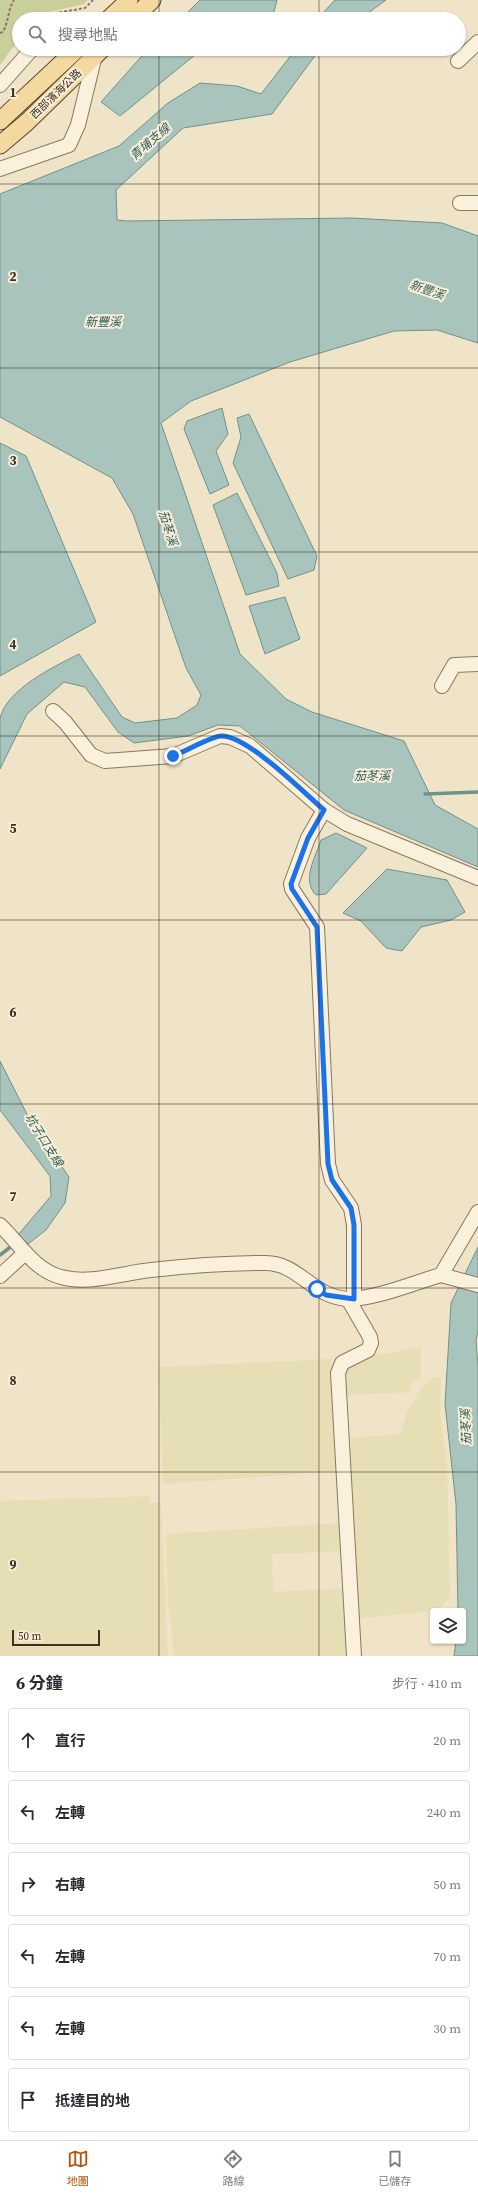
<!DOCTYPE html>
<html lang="zh-TW">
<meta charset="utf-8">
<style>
body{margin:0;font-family:"Source Serif 4","Noto Sans TC",serif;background:#f7f7f7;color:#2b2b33}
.controls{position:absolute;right:12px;bottom:12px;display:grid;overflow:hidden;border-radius:4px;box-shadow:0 1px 3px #0004}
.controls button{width:36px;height:36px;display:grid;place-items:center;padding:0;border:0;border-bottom:1px solid #e1e1e2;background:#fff;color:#2b2b33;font:20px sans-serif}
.scale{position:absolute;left:12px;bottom:10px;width:88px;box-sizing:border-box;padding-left:4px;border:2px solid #3d2e20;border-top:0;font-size:11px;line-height:14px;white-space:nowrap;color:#3d2e20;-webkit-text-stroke:3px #f7eed8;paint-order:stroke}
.stop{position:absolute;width:12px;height:12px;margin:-9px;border:3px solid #1a73e8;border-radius:50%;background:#fff}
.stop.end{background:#1a73e8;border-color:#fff;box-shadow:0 1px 4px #0008}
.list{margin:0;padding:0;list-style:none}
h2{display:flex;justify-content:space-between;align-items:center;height:52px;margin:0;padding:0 16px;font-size:17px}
h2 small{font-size:13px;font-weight:400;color:#7c7c81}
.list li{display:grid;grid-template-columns:26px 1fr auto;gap:12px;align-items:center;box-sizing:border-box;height:64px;margin:0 8px 8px;padding:0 8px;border:1px solid #e1e1e2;border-radius:4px}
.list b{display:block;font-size:15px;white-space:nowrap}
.list em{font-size:13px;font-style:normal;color:#7c7c81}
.icon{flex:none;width:22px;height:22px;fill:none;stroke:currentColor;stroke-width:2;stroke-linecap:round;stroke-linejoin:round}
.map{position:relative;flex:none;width:478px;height:1656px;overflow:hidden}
.search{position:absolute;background:#fff;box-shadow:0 1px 3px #0004;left:12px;right:12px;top:12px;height:44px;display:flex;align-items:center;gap:10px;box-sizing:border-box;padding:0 14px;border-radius:22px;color:#7c7c81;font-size:15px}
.sheet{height:484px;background:#fff}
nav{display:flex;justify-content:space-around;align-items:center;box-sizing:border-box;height:56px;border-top:1px solid #e1e1e2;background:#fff;font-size:11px;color:#7c7c81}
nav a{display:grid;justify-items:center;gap:2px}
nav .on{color:#b45309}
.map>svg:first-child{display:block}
.farmland{fill:#e6deb5}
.green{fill:#c9cf9b}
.water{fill:#a9c4bc;stroke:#6f938a}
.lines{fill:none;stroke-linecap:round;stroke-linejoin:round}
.stream{stroke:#6f938a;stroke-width:3.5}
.minor-casing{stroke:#8d765c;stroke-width:16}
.major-casing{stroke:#5b4430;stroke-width:19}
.path{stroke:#8d765c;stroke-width:2;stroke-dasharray:3 2;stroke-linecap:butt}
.minor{stroke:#faf1dc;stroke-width:14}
.major{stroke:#f3d9a0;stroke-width:17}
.route{stroke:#1a73e8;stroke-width:5}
.grid{fill:none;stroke:#3d2e20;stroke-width:1;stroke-opacity:0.55}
.labels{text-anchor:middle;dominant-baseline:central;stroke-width:4;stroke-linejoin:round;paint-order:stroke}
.street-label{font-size:11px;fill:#3d2e20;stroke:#f7eed8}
.water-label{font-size:12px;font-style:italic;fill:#2f5d5a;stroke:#f7eed8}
.grid-label{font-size:13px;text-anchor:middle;font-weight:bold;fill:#3d2e20;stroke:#f7eed8;stroke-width:4;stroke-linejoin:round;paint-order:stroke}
</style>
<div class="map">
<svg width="478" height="1656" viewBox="0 0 478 1656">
<rect width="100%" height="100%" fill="#f0e4c8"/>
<!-- farmland -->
<g class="farmland">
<polygon points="421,1347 421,1377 409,1385 411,1392 346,1395 345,1372 352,1364 367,1357"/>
<polygon points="331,1359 336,1471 163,1484 158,1367"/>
<polygon points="433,1377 441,1378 440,1415 447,1464 450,1597 437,1611 359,1618 352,1518 351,1438 401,1434 406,1415 420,1389"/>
<polygon points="150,1496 149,1503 161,1503 168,1656 0,1656 0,1501"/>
<polygon points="340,1523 341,1551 272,1554 273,1592 346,1588 349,1656 174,1656 168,1600 166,1534"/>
</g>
<!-- green -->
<polygon class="green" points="0,0 88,0 84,4 37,15 34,19 19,19 19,39 0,65"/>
<!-- water -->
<g class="water">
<polygon points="200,0 277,0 272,19 191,19 187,13"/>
<polygon points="335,0 386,0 360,19 317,19"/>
<polygon points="148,49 192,49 196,54 120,116 101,102"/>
<path d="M291 49H320L272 114 183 128 116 190 117 220 127 221 352 218 442 223 478 236V343L437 330 394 331 290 362 191 401 161 423 240 654 286 699 312 712 404 741 435 805 478 829V867L344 810 240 726 218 725 188 736 134 743 118 732 85 687 64 682 27 714 0 769C0 753 0 735 0 719 5 690 55 666 79 654L122 717 135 723 177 718 197 705 201 695 186 668 133 514 112 478 0 417V194L119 146 168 103 200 83 237 86 261 94 292 54Z"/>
<polygon points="222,408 228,434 216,451 229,485 210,494 184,429 187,421"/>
<polygon points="249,414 317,556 314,570 288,579 233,463 241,437 237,418"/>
<polygon points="0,443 26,456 96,622 0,676"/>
<polygon points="237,493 277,573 279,586 246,595 213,505"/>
<polygon points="285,597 300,639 265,654 249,606"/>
<path d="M336 833 367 848 326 894 316 895C301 880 316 856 321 840Z"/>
<polygon points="387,869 447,880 465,912 451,920 421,927 402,951 386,948 361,921 343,913"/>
<polygon points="0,1061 32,1124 69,1177 65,1203 46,1230 28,1244 18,1235 51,1196 50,1176 0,1110"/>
<polygon points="478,1247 478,1331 476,1340 478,1367 478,1656 454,1656 456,1641 463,1641 463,1611 458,1611 456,1504 445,1404 451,1303"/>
</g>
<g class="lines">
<!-- stream -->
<g class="stream">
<polyline points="425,794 478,792"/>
<polyline points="0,1255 13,1245"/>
</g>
<defs>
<g id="minor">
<polyline points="458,61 478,42"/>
<polyline points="0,85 32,49"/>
<polyline points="0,169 69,145 78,125 95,55"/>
<polyline points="460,203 478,203"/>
<polyline points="442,686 454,665 478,664"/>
<polyline points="53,711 65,722 91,755 105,761 173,756 220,736 230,737 250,746 324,810 347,824 478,878"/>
<polyline points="324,810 308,838 291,884 292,889 317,927 328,1164 332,1180 351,1208 354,1225 354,1299"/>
<path d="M0 1225C19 1243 34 1270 61 1277 90 1285 122 1273 151 1270 187 1266 230 1263 266 1263 299 1263 314 1299 350 1299 378 1298 413 1283 441 1275L478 1212"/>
<polyline points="441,1275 478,1285"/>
<polyline points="0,1276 25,1253"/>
<polyline points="348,1299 370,1337 371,1343 368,1350 342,1363 338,1373 354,1656"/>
</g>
<g id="major">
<polyline points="109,19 129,0"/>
<polyline points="133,19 152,0"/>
<polyline points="0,121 77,49"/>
<polyline points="0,145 27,122 102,49"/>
</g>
</defs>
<!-- minor casing -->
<use href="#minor" class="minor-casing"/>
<!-- major casing -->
<use href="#major" class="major-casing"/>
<!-- path -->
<g class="path">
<polyline points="36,19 38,16 85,8 93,0"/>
<path d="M0 33 3 32C9 20 8 9 14 0"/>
</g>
<!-- minor -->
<use href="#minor" class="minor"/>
<!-- major -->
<use href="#major" class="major"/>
</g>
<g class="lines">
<!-- route -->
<path class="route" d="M173 756C184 752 212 736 221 736 247 735 303 792 324 810L308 838 291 884 292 889 317 927 328 1164 332 1180 351 1208 354 1225V1299L326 1295 317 1289"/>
</g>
<!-- grid -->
<path class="grid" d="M159 0V19M319 0V19M159 49V1656M319 49V1656M0 184H478M0 368H478M0 552H478M0 736H478M0 920H478M0 1104H478M0 1288H478M0 1472H478"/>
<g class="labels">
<!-- street labels -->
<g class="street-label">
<text transform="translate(56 94) rotate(-44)">西部濱海公路</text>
</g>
<!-- water labels -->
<g class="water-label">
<text transform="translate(150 142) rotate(-41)">青埔支線</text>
<text transform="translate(427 290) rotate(19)">新豐溪</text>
<text x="103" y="322">新豐溪</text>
<text transform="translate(168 528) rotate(72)">茄苳溪</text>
<text x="372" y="776">茄苳溪</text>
<text transform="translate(44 1140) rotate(58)">坑子口支線</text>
<text transform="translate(466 1427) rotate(-92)">茄苳溪</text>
</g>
</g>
<g class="grid-label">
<text x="13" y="97">1</text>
<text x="13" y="281">2</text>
<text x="13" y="465">3</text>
<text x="13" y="649">4</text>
<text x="13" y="833">5</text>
<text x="13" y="1017">6</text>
<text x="13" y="1201">7</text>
<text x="13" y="1385">8</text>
<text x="13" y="1569">9</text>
</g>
</svg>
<div class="controls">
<button><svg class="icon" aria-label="layers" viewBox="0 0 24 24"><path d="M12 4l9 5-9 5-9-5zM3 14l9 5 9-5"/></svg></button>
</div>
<div class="scale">50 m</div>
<div class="stop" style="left:317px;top:1289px"></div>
<div class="stop end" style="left:173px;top:756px"></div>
<div class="search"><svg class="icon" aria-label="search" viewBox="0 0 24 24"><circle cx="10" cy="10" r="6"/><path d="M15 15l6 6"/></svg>搜尋地點</div>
</div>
<section class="sheet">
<h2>6 分鐘<small>步行 · 410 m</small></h2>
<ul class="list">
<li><svg class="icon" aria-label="ahead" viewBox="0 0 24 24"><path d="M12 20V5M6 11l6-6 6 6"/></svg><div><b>直行</b></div><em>20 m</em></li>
<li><svg class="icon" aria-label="left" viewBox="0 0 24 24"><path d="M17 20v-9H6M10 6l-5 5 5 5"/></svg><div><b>左轉</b></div><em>240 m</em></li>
<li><svg class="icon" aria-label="right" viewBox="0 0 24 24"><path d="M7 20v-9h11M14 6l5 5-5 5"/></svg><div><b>右轉</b></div><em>50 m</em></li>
<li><svg class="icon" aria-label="left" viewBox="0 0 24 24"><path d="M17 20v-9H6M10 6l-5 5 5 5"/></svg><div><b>左轉</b></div><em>70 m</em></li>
<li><svg class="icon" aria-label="left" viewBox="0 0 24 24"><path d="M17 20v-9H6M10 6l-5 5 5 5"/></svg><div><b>左轉</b></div><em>30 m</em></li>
<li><svg class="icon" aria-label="arrive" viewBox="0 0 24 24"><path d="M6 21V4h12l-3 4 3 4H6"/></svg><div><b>抵達目的地</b></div></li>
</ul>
</section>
<nav>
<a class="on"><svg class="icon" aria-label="map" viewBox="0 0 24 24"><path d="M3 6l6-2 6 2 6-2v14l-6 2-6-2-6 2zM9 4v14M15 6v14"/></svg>地圖</a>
<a><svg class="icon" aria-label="directions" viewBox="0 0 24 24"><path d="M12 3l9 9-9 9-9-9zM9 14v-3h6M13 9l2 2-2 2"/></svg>路線</a>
<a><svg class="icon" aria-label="saved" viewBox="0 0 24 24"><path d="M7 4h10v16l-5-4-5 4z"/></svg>已儲存</a>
</nav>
